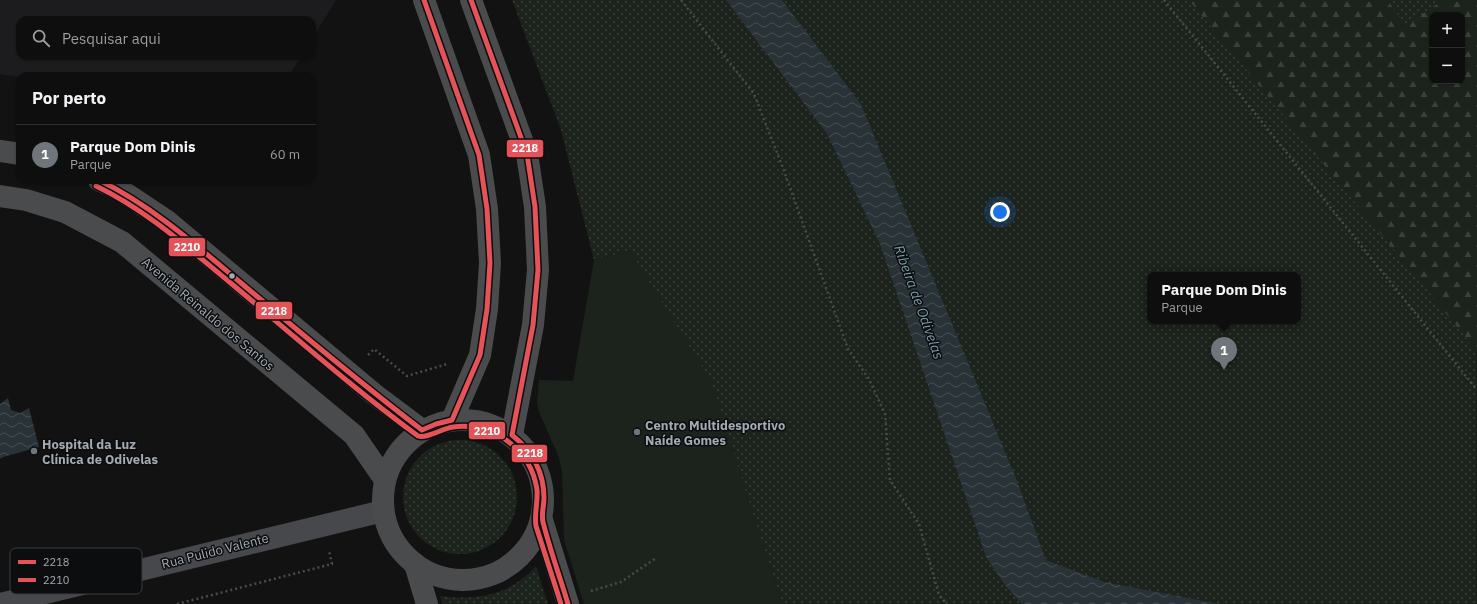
<!DOCTYPE html>
<html lang="pt">
<meta charset="utf-8">
<style>
body{margin:0;font-family:"IBM Plex Sans",sans-serif;background:#171717;color:#f1f3f6}
.controls{position:absolute;right:12px;top:12px;display:grid;overflow:hidden;border-radius:8px;box-shadow:0 1px 3px #0004}
.controls button{width:36px;height:36px;display:grid;place-items:center;padding:0;border:0;border-bottom:1px solid #2e2e2e;background:#0e0e0e;color:#f1f3f6;font:20px sans-serif}
.you{position:absolute;left:1000px;top:212px;width:14px;height:14px;margin:-10px;border:3px solid #fff;border-radius:50%;background:#1a73e8;box-shadow:0 0 0 6px #1a73e833}
.badge{display:grid;place-items:center;width:26px;height:26px;border-radius:50%;background:#70757b;color:#fff;font-size:13px;font-weight:700}
.pin{position:absolute;translate:-50% -33px;filter:drop-shadow(0 1px 2px #0008)}
.pin::after{content:'';position:absolute;top:21px;width:14px;height:12px;background:inherit;clip-path:polygon(0 0,100% 0,50% 100%)}
.popup{position:absolute;left:1147px;top:272px;width:154px;height:52px;box-sizing:border-box;display:grid;place-content:center;border-radius:8px;background:#0e0e0e;filter:drop-shadow(0 1px 3px #0005);font-size:13px;white-space:nowrap;color:#9b9c9e}
.popup b{font-size:15px;color:#f1f3f6}
.popup::after{content:'';position:absolute;left:50%;top:100%;margin-left:-8px;border:8px solid transparent;border-top-color:#0e0e0e}
.list{margin:0;padding:0;list-style:none}
h2{display:flex;justify-content:space-between;align-items:center;height:52px;margin:0;padding:0 16px;font-size:17px}
h2 small{font-size:13px;font-weight:400;color:#9b9c9e}
.list li{display:grid;grid-template-columns:26px 1fr auto;gap:12px;align-items:center;box-sizing:border-box;height:60px;padding:0 16px;border-top:1px solid #2e2e2e}
.list b{display:block;font-size:15px;white-space:nowrap}
.list p{margin:0;font-size:13px;white-space:nowrap;color:#9b9c9e}
.list em{font-size:13px;font-style:normal;color:#9b9c9e}
.icon{flex:none;width:22px;height:22px;fill:none;stroke:currentColor;stroke-width:2;stroke-linecap:round;stroke-linejoin:round}
.map{position:relative;flex:none;width:1477px;height:604px;overflow:hidden}
.search{position:absolute;background:#0e0e0e;box-shadow:0 1px 3px #0004;left:16px;top:16px;width:300px;height:44px;display:flex;align-items:center;gap:10px;box-sizing:border-box;padding:0 14px;border-radius:12px;color:#9b9c9e;font-size:15px}
.panel{position:absolute;background:#0e0e0e;box-shadow:0 1px 3px #0004;left:16px;top:72px;width:300px;height:112px;border-radius:12px}
.map>svg:first-child{display:block}
.built{fill:#1c1c1e}
.green{fill:url(#green-dots);fill-rule:evenodd}
.forest{fill:url(#forest-firs);fill-rule:evenodd}
.pitch{fill:#1c231c}
.water{fill:url(#water-waves)}
.lines{fill:none;stroke-linecap:round;stroke-linejoin:round}
.path{stroke:#484a4d;stroke-width:2.5;stroke-dasharray:2 3;stroke-linecap:butt}
.minor{stroke:#47484b;stroke-width:22}
.major{stroke:#494b4d;stroke-width:22}
.bus-1-casing{stroke:#0c0d0e;stroke-width:8}
.bus-2-casing{stroke:#0c0d0e;stroke-width:8}
.bus-1{stroke:#e55358;stroke-width:5}
.bus-2{stroke:#e55358;stroke-width:5}
.bus-dot{fill:#a3aab3;stroke:#0c0d0e;stroke-width:1.5}
.poi-dot{fill:#70757b;stroke:#0c0d0e;stroke-width:1.5}
.labels{text-anchor:middle;dominant-baseline:central;stroke-width:3;stroke-linejoin:round;paint-order:stroke}
.street-label{font-size:13px;fill:#a3aab3;stroke:#0c0d0e}
.poi-label{font-size:13px;font-weight:bold;fill:#a3aab3;stroke:#0c0d0e;text-anchor:start}
.water-label{font-size:14px;font-style:italic;fill:#7a9dae;stroke:#0c0d0e}
.key{fill:#0c0d0e;stroke:#393c40;stroke-width:1}
.key-label{font-size:11px;fill:#a3aab3}
.line-badge{stroke:#0c0d0e;stroke-width:1.5}
.badge-label{font-size:11px;text-anchor:middle;font-weight:bold;fill:#fff}
</style>
<div class="map">
<svg width="1477" height="604" viewBox="0 0 1477 604">
<defs>
<pattern id="green-dots" width="8" height="8" patternUnits="userSpaceOnUse"><rect width="8" height="8" fill="#1c231c"/><path d="M2 2h.1M6 6h.1" fill="none" stroke="#3a403b" stroke-width="1.8" stroke-linecap="round"/></pattern>
<pattern id="forest-firs" width="22" height="20" patternUnits="userSpaceOnUse"><rect width="22" height="20" fill="#1c231c"/><path d="M5 1l3.5 6h-7zM16 11l3.5 6h-7z" fill="#3a403b"/></pattern>
<pattern id="water-waves" width="16" height="10" patternUnits="userSpaceOnUse"><rect width="16" height="10" fill="#293337"/><path d="M0 5q4-4 8 0t8 0" fill="none" stroke="#454e52"/></pattern>
</defs>
<rect width="100%" height="100%" fill="#121212"/>
<!-- built -->
<polygon class="built" points="0,0 336,0 312,39 312,20 20,20 20,56 301,56 289,76 20,77 0,74"/>
<!-- green -->
<g class="green">
<polygon points="512,0 726,0 827,134 880,244 986,557 1004,584 1022,604 782,604 710,381 630,251 594,260 561,130"/>
<path d="M782 0H1477V604H1220L1105 582 1046 560 1016 478 861 104ZM1432 15H1462V81H1432ZM1150 275H1298V321H1150Z"/>
<circle cx="460" cy="497" r="57"/>
<path d="M536 566 548 604H443L440 596C477 601 510 595 536 566Z"/>
</g>
<!-- forest -->
<path class="forest" d="M1189 0H1387L1406 25 1443 0H1477V351ZM1432 15H1462V81H1432Z"/>
<!-- pitch -->
<polygon class="pitch" points="630,251 711,381 782,604 584,604 564,540 562,471 558,455 539,412 537,402 539,380 573,381 594,260"/>
<!-- water -->
<g class="water">
<polygon points="726,0 782,0 861,104 1016,478 1046,560 1105,582 1220,604 1022,604 1004,584 986,557 880,244 827,134"/>
<polygon points="8,398 11,410 20,413 29,408 39,447 3,457 0,459 0,404"/>
</g>
<g class="lines">
<!-- path -->
<g class="path">
<polyline points="681,0 754,94 783,168 848,349 869,379 885,414 890,480 919,524 939,595 947,604"/>
<polyline points="1164,0 1477,390"/>
<polyline points="368,355 374,349 407,376 447,364"/>
<polyline points="591,591 621,582 656,558"/>
<polyline points="177,604 332,564 329,551"/>
</g>
<!-- minor -->
<polyline class="minor" points="0,604 383,511"/>
<!-- major -->
<g class="major">
<polyline points="424,0 479,155 487,209 490,263 487,309 480,355 452,420"/>
<polyline points="471,0 527,154 535,207 538,270 533,325 512,435"/>
<polyline points="0,151 20,154"/>
<polyline points="99,180 122,191 167,221 374,394 422,430"/>
<polyline points="0,196 26,200 65,212 122,242 354,435 385,480"/>
<circle cx="463" cy="500" r="80"/>
<polyline points="542,520 568,604"/>
<polyline points="415,564 427,604"/>
</g>
<defs>
<g id="bus-1">
<path d="M471 0 527 154 535 207 538 270 533 325 512 435C532 451 544 472 544 498 544 506 541 515 543 522 550 550 560 577 568 604"/>
<path d="M99 180C152 206 196 245 241 283 301 333 360 383 422 430L436 424 452 420 480 355 487 309 490 263 487 209 479 155 424 0"/>
</g>
<path id="bus-2" d="M96 186C148 211 189 249 233 285 294 336 354 389 418 436 427 439 443 428 453 427 493 422 531 449 537 490 538 502 534 514 536 526L561 604"/>
</defs>
<!-- bus-1 casing -->
<use href="#bus-1" class="bus-1-casing"/>
<!-- bus-2 casing -->
<use href="#bus-2" class="bus-2-casing"/>
<!-- bus-1 -->
<use href="#bus-1" class="bus-1"/>
<!-- bus-2 -->
<use href="#bus-2" class="bus-2"/>
</g>
<!-- markers -->
<circle class="bus-dot" cx="232" cy="276" r="3.5"/>
<g class="poi-dot">
<circle cx="637" cy="432" r="4"/>
<circle cx="34" cy="451" r="4"/>
</g>
<g class="labels">
<!-- street labels -->
<g class="street-label">
<text transform="translate(208 314) rotate(40)">Avenida Reinaldo dos Santos</text>
<text transform="translate(215 551) rotate(-14)">Rua Pulido Valente</text>
</g>
<!-- poi labels -->
<g class="poi-label">
<text x="645" y="425">Centro Multidesportivo<tspan x="645" dy="15">Naíde Gomes</tspan></text>
<text x="42" y="444">Hospital da Luz<tspan x="42" dy="15">Clínica de Odivelas</tspan></text>
</g>
<!-- water labels -->
<g class="water-label">
<text transform="translate(919 302) rotate(70)">Ribeira de Odivelas</text>
</g>
</g>
<!-- legend -->
<rect x="10" y="548" width="132" height="46" rx="6" class="key"/>
<rect x="18" y="560" width="18" height="4" fill="#e55358"/>
<rect x="18" y="578" width="18" height="4" fill="#e55358"/>
<g class="key-label">
<text x="43" y="566">2218</text>
<text x="43" y="584">2210</text>
</g>
<g class="line-badge">
<rect x="506" y="139" width="38" height="19" rx="4" fill="#e55358"/>
<rect x="168" y="237" width="38" height="20" rx="4" fill="#e55358"/>
<rect x="255" y="301" width="38" height="19" rx="4" fill="#e55358"/>
<rect x="468" y="421" width="38" height="19" rx="4" fill="#e55358"/>
<rect x="511" y="444" width="37" height="19" rx="4" fill="#e55358"/>
</g>
<g class="badge-label">
<text x="525" y="152">2218</text>
<text x="187" y="251">2210</text>
<text x="274" y="315">2218</text>
<text x="487" y="435">2210</text>
<text x="530" y="457">2218</text>
</g>
</svg>
<div class="controls">
<button>+</button>
<button>−</button>
</div>
<div class="you"></div>
<div class="pin badge" style="left:1224px;top:370px">1</div>
<div class="popup"><b>Parque Dom Dinis</b>Parque</div>
<div class="search"><svg class="icon" aria-label="search" viewBox="0 0 24 24"><circle cx="10" cy="10" r="6"/><path d="M15 15l6 6"/></svg>Pesquisar aqui</div>
<section class="panel">
<h2>Por perto<small></small></h2>
<ul class="list">
<li><span class="badge">1</span><div><b>Parque Dom Dinis</b><p>Parque</p></div><em>60 m</em></li>
</ul>
</section>
</div>
